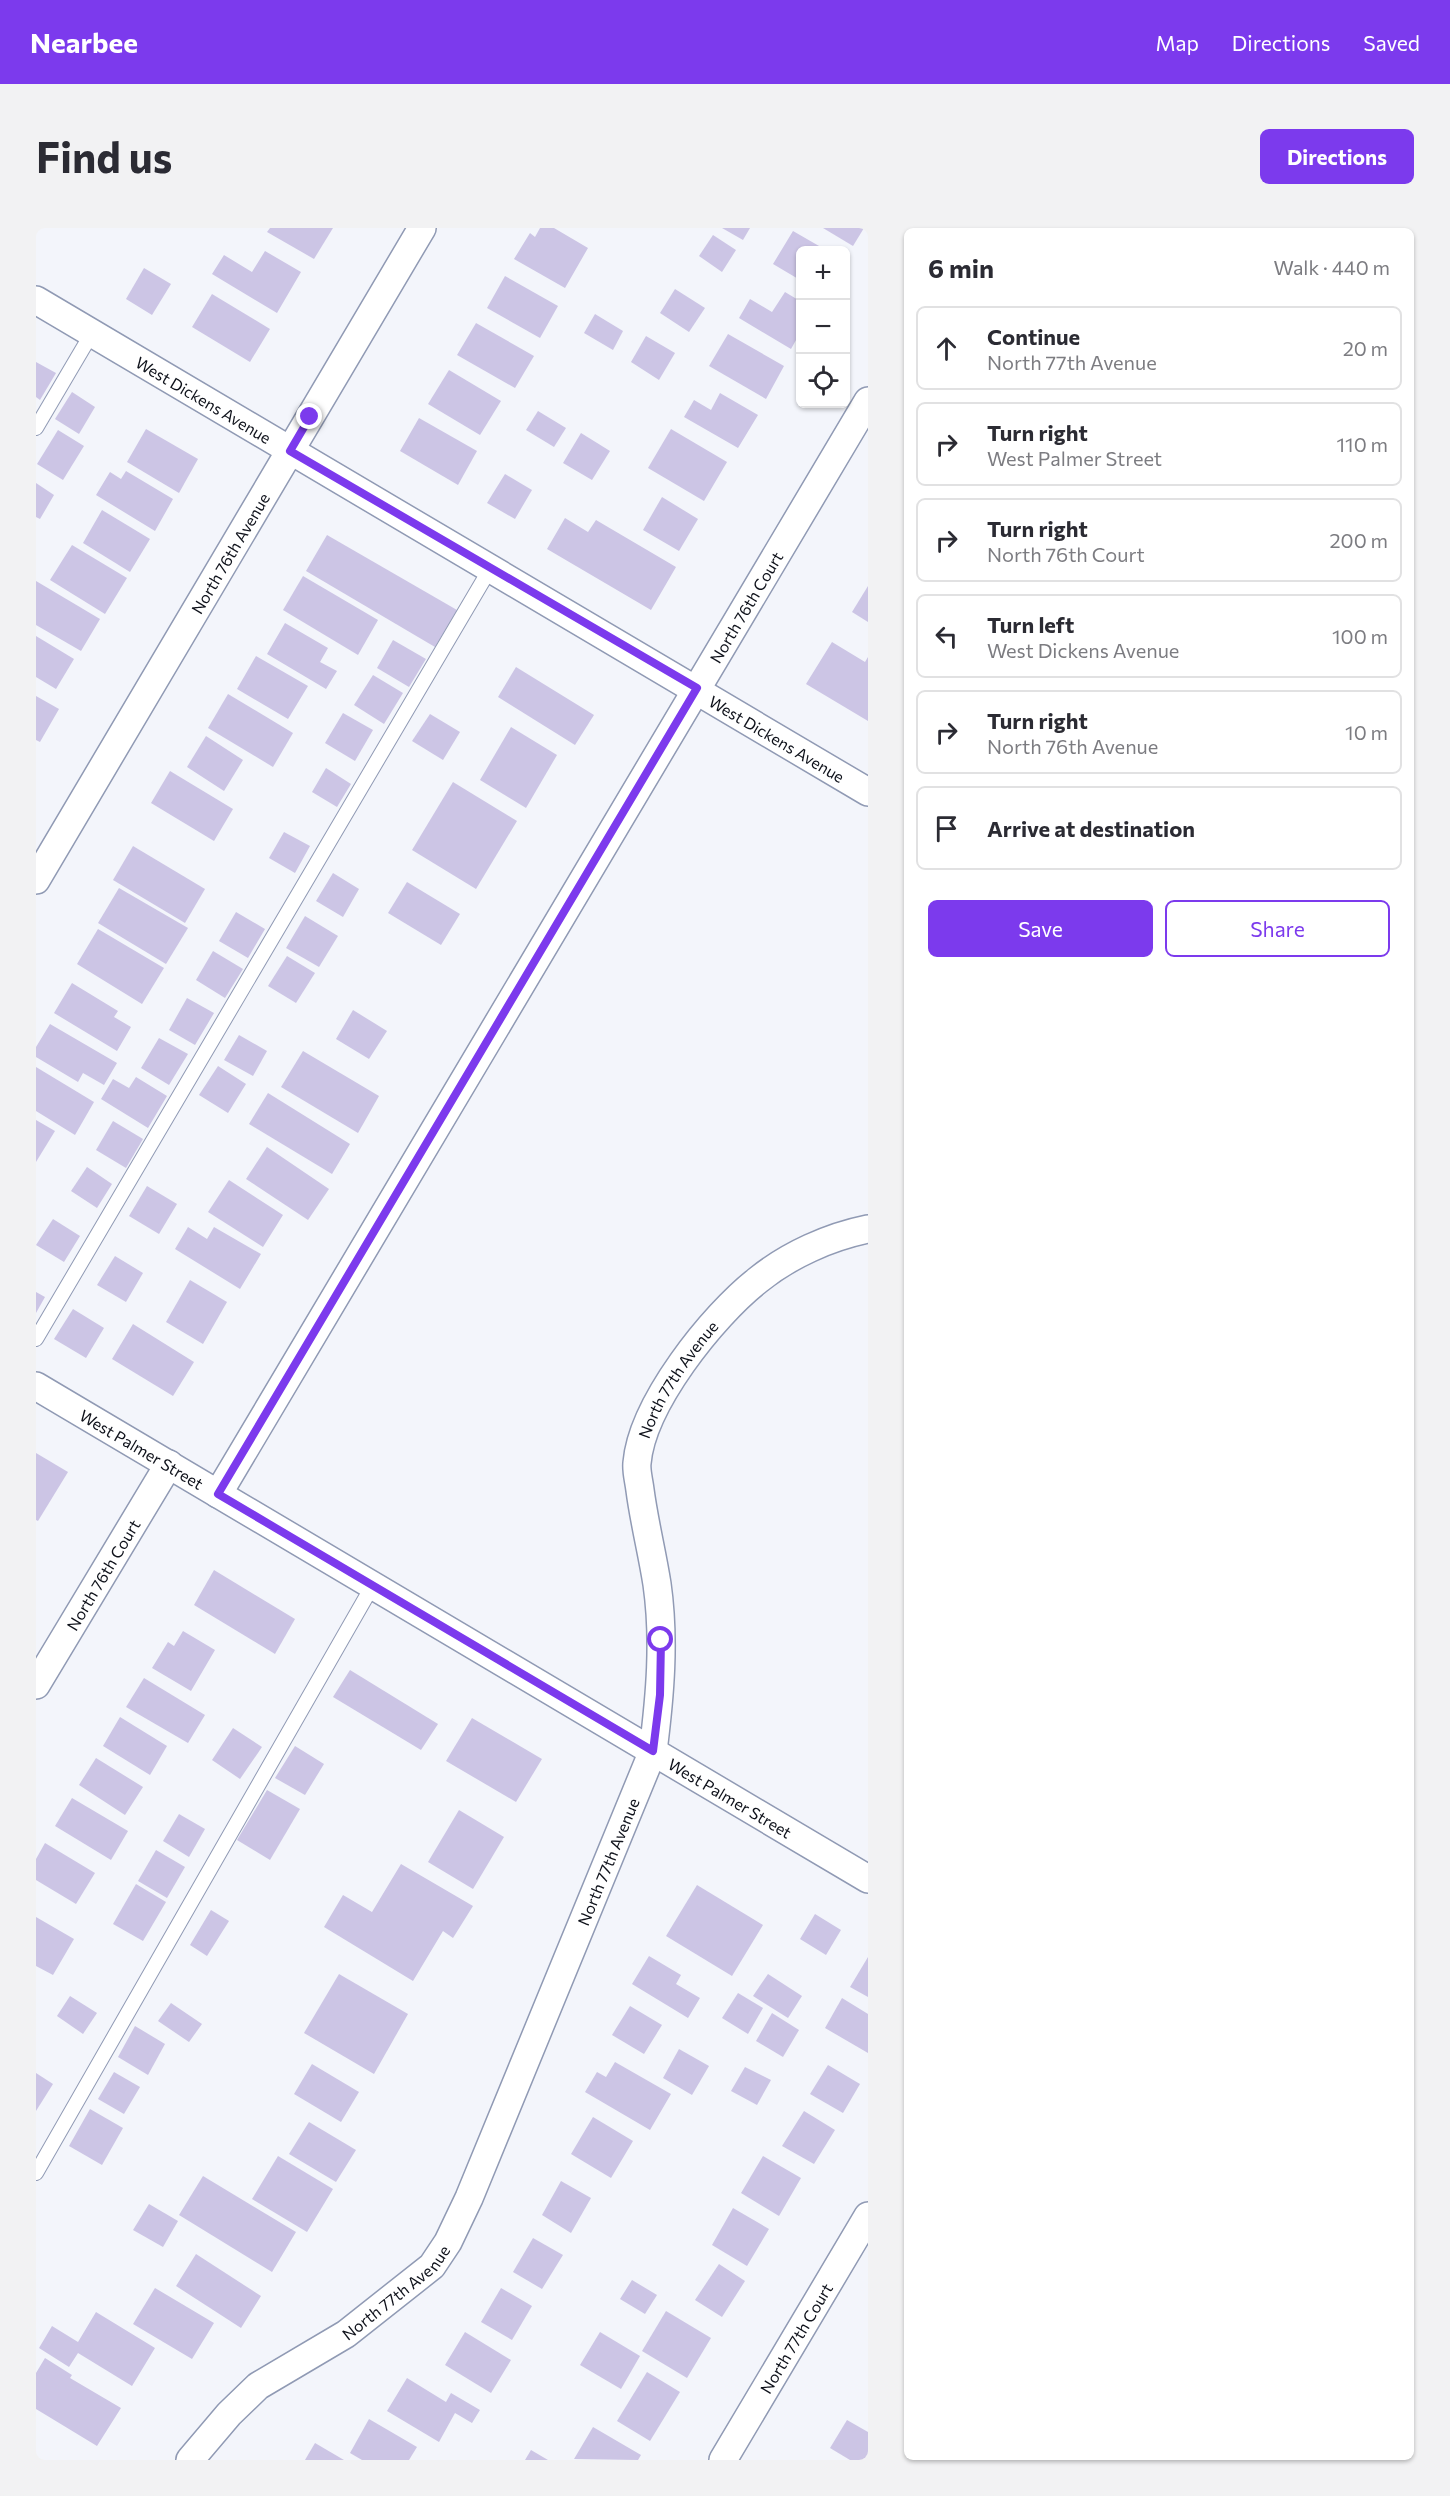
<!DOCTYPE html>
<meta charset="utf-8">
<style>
body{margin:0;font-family:Commissioner,sans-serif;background:#f2f2f3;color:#2b2b33}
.controls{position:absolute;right:18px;top:18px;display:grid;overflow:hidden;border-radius:9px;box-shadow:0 2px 4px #0004}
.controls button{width:54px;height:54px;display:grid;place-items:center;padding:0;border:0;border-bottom:2px solid #e1e1e2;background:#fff;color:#2b2b33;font:30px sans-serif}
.stop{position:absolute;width:18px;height:18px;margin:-14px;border:4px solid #7c3aed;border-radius:50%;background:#fff}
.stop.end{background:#7c3aed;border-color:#fff;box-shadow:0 2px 6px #0008}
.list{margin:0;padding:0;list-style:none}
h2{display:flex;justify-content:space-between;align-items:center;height:78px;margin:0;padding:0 24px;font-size:26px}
h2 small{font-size:20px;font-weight:400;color:#7c7c81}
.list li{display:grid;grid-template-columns:39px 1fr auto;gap:18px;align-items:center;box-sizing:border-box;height:84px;margin:0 12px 12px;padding:0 12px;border:2px solid #e1e1e2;border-radius:9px}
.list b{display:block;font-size:22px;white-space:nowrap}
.list p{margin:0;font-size:20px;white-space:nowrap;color:#7c7c81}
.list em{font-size:20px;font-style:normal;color:#7c7c81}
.actions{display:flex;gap:12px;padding:18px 24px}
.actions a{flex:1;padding:14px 0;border:2px solid #7c3aed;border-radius:9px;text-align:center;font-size:21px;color:#7c3aed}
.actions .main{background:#7c3aed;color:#fff}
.icon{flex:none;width:33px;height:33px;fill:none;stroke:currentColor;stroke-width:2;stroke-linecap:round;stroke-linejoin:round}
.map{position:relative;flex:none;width:832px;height:2232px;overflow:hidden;border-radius:9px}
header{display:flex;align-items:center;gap:36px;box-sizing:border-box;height:84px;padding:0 30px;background:#7c3aed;color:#fff}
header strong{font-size:28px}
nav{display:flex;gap:33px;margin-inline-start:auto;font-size:21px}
.intro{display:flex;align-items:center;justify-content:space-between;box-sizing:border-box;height:144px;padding:0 36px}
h1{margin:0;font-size:42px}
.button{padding:15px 27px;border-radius:9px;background:#7c3aed;color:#fff;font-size:21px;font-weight:700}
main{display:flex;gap:36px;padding:0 36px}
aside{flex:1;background:#fff;border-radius:9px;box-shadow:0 2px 4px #0004}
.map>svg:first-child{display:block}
.building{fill:#ccc5e5}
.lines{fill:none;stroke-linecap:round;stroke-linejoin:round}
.service-casing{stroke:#909ab4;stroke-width:16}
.minor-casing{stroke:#909ab4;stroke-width:30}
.service{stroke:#fff;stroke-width:14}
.minor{stroke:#fff;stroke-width:27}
.route{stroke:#7c3aed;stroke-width:8}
.labels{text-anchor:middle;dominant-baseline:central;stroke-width:5;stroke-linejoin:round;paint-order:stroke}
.street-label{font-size:16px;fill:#0e111a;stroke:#fff}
</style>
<header>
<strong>Nearbee</strong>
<nav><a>Map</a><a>Directions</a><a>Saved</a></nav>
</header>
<div class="intro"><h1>Find us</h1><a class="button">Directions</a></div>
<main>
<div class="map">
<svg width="832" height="2232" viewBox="0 0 832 2232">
<rect width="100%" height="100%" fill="#f3f5fb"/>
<!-- building -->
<g class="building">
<polygon points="234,0 297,0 278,31 231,4"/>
<polygon points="504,0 518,0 552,20 529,60 478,31 494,5 499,9"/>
<polygon points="686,0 714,0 707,12"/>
<polygon points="787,0 828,0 817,18"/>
<polygon points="757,3 790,22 764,22 764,52 737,36"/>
<polygon points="677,7 700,22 686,44 663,28"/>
<polygon points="229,23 265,44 241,85 176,46 188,27 216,44"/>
<polygon points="108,40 135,56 116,87 90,71"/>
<polygon points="469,48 522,78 504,110 451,80"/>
<polygon points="639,61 669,80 653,104 624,85"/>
<polygon points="749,64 764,73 764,105 755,121 703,90 714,71 736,84"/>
<polygon points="176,66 234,101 214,134 156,99"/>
<polygon points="559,86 587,103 577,122 548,105"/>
<polygon points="440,95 498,128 479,160 421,127"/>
<polygon points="692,106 748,138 730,171 673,138"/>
<polygon points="610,108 639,125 623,152 595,134"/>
<polygon points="0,134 20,145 4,172 0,169"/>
<polygon points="413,142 465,173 444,207 392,176"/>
<polygon points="36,164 59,179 43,206 19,191"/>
<polygon points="684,165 722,187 702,220 648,189 658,172 675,182"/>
<polygon points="502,183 530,200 518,219 490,202"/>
<polygon points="383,190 441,223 422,257 364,223"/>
<polygon points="110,201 162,231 143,265 91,234"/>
<polygon points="635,201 691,234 668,273 612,240"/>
<polygon points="22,202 48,218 27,252 1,236"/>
<polygon points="545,205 574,223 556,252 527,235"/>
<polygon points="90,243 137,271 119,303 60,267 74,244 85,251"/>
<polygon points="469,246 496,262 479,291 451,275"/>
<polygon points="0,255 18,267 4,291 0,289"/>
<polygon points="626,269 662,291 643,323 607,302"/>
<polygon points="66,282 114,311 94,344 47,315"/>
<polygon points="529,290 552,304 560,292 640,339 615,382 511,321"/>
<polygon points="291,307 421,382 399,419 270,343"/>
<polygon points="36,317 91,350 69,386 14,352"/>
<polygon points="267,348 342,392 322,427 247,382"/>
<polygon points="0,353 64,391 45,423 0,397"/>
<polygon points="832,358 832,394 816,384"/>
<polygon points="249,395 292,420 284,434 301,443 290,461 231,426"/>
<polygon points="0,408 38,431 20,461 0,449"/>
<polygon points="357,412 390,431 373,459 341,440"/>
<polygon points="796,414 829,434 832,429 832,493 770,456"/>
<polygon points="220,428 272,458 252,491 201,461"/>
<polygon points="480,439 558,487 539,517 462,469"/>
<polygon points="337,447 367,465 348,496 318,477"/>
<polygon points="192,466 257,505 237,539 172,500"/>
<polygon points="0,468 23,481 4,514 0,512"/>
<polygon points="307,485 337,502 319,533 289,515"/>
<polygon points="394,486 424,504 407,532 376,513"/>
<polygon points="475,499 521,527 490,580 444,552"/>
<polygon points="170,508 207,532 188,563 151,539"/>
<polygon points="290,540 315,556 301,579 276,564"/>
<polygon points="134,543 197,581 178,613 115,575"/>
<polygon points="417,554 481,593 440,661 376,622"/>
<polygon points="248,604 274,618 259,645 233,630"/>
<polygon points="97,618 169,661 149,695 77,652"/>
<polygon points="297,645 323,661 307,689 280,673"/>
<polygon points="371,654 424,686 405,717 352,685"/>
<polygon points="83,660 152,700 130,736 62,695"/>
<polygon points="200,684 229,701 212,730 183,713"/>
<polygon points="269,688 302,708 283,739 250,720"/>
<polygon points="62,701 128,740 106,776 41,736"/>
<polygon points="177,723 207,741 189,770 160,752"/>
<polygon points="251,728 279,745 260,775 232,758"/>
<polygon points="36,755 82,783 78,789 95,799 81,823 18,785"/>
<polygon points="151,770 178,785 159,817 133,802"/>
<polygon points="317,782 351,803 333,831 300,811"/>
<polygon points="14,796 81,835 68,857 47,845 42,854 0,829 0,819"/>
<polygon points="203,807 231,823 217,848 188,832"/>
<polygon points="123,810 152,826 133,857 105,840"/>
<polygon points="267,823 343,868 322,905 245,859"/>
<polygon points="182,838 210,856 192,885 163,867"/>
<polygon points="0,839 58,874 39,907 0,883"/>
<polygon points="100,849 131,868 112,900 65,871 77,851 93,860"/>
<polygon points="232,865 314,916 296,946 213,896"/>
<polygon points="0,892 19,903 0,934"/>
<polygon points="77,893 107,911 90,940 60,922"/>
<polygon points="231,919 293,961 272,992 210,951"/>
<polygon points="51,939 76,956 61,980 35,963"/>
<polygon points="193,952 247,987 227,1019 172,984"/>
<polygon points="111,958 141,976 123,1006 93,988"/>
<polygon points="17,991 44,1008 28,1034 0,1017"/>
<polygon points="152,999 171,1011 178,999 225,1026 204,1061 139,1021"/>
<polygon points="79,1028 107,1045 90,1074 61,1057"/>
<polygon points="154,1052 191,1074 167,1116 130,1094"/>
<polygon points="0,1064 9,1069 0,1085"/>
<polygon points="37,1081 68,1100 50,1130 18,1111"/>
<polygon points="97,1096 158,1134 137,1168 76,1131"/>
<polygon points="0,1225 32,1244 2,1293 0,1292"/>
<polygon points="178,1342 259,1391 239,1426 158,1377"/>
<polygon points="147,1403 179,1422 155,1463 116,1440 132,1414 138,1418"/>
<polygon points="314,1442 402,1496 385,1522 297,1469"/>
<polygon points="108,1450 169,1487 152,1515 90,1479"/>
<polygon points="84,1489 131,1518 114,1547 67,1518"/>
<polygon points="436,1490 506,1531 480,1574 410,1533"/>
<polygon points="197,1500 226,1519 204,1551 176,1532"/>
<polygon points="259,1518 288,1536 269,1567 239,1550"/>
<polygon points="60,1530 107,1559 89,1587 43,1557"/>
<polygon points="231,1562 264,1581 234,1632 201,1612"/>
<polygon points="36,1570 92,1603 75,1632 19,1598"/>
<polygon points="423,1582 468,1609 437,1661 392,1634"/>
<polygon points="143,1586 169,1601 153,1629 127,1613"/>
<polygon points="9,1615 59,1645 40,1676 0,1652 0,1631"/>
<polygon points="120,1622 149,1639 131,1670 102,1653"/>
<polygon points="365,1636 437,1678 417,1710 407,1703 377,1753 288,1699 307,1667 336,1684"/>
<polygon points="100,1656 130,1674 107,1713 77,1696"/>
<polygon points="661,1657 727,1697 696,1748 630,1708"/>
<polygon points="175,1682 193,1693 171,1728 154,1717"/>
<polygon points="779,1686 805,1702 790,1727 764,1711"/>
<polygon points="0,1689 38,1711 17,1747 0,1738"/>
<polygon points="613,1728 645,1747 640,1756 664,1770 652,1790 596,1756"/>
<polygon points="832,1729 832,1769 814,1759"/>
<polygon points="303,1746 372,1786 338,1846 268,1805"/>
<polygon points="732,1746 766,1768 752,1790 717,1768"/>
<polygon points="702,1765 727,1780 712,1806 686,1790"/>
<polygon points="34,1768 61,1785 47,1806 21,1788"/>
<polygon points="806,1770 832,1786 832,1825 789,1800"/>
<polygon points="135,1775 166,1796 153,1814 122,1793"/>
<polygon points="594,1778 626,1797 608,1826 576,1807"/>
<polygon points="736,1785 763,1802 747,1829 720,1813"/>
<polygon points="99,1798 129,1816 112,1847 82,1829"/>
<polygon points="643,1821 673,1838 656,1867 627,1850"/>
<polygon points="579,1834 635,1866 614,1902 549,1864 561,1844 570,1849"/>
<polygon points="276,1836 323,1864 305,1894 258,1866"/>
<polygon points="792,1837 824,1856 807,1885 774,1866"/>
<polygon points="709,1839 735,1852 721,1877 695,1863"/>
<polygon points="78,1844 104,1859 88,1886 62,1871"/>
<polygon points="0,1845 17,1856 0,1883"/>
<polygon points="54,1881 87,1900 66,1937 33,1918"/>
<polygon points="768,1883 799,1902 778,1936 746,1918"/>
<polygon points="557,1889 597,1913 575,1950 535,1926"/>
<polygon points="273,1894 320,1922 300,1954 253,1926"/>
<polygon points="242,1928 297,1961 271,2004 216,1971"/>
<polygon points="727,1928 765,1950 743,1988 705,1965"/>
<polygon points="167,1948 260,2004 236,2044 143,1987"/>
<polygon points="525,1953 555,1970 535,2005 506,1987"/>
<polygon points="113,1976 142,1993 127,2019 97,2002"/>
<polygon points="697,1980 733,2001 711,2038 676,2017"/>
<polygon points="497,2010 527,2027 506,2061 477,2044"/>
<polygon points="160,2026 225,2068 205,2100 140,2058"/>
<polygon points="683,2036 709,2053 686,2089 659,2072"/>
<polygon points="596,2052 621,2067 609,2086 584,2071"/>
<polygon points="119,2060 178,2095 156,2131 97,2096"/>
<polygon points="465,2060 496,2078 476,2112 445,2094"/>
<polygon points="630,2083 675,2110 651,2150 606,2123"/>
<polygon points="60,2084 119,2120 96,2158 42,2125 33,2139 3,2120 16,2098 42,2114"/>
<polygon points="429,2104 475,2132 455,2165 409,2137"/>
<polygon points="564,2104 604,2128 585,2161 544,2137"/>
<polygon points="9,2130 36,2147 34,2150 85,2180 61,2218 0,2181 0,2145"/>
<polygon points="611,2144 644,2164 614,2213 581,2193"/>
<polygon points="371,2150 410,2174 415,2165 444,2182 436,2195 419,2185 403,2214 351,2183"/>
<polygon points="333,2191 381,2219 373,2232 326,2232 314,2225"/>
<polygon points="811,2192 832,2204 832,2232 814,2232 794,2220"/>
<polygon points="557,2199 605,2227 602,2232 538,2231"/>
<polygon points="279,2215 308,2232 269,2232"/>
<polygon points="495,2222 512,2232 489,2232"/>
</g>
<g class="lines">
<defs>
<g id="service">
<polyline points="0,200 56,105"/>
<polyline points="0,1111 454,341"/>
<polyline points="0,1945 337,1357"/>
</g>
<g id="minor">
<path id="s1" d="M0 72 832 564"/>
<path id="s2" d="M0 652 386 0"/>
<path id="s3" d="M0 1158 832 1651"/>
<path id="s4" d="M182 1266 832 173"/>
<path id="s5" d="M0 1457 133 1236"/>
<path id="s6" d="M154 2232 193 2186 222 2158 310 2106 396 2038 412 2014 433 1970 617 1523C624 1468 629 1412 621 1356 616 1324 608 1293 604 1262 603 1253 600 1243 601 1235 606 1176 676 1088 722 1052 753 1027 793 1009 832 1001"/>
<path id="s7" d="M687 2232 832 1988"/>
</g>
</defs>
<!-- service casing -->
<use href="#service" class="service-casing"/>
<!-- minor casing -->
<use href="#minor" class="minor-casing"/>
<!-- service -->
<use href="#service" class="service"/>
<!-- minor -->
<use href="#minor" class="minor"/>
</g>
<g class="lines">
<!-- route -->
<polyline class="route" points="274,189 254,223 661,460 182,1266 617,1523 624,1467 625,1412"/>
</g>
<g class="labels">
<!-- street labels -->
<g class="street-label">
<text stroke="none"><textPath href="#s1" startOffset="195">West Dickens Avenue</textPath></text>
<text stroke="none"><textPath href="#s2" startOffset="380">North 76th Avenue</textPath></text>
<text stroke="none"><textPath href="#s4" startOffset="1032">North 76th Court</textPath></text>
<text stroke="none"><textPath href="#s1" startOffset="861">West Dickens Avenue</textPath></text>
<text stroke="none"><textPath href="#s6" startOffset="1258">North 77th Avenue</textPath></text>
<text stroke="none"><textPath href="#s3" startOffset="123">West Palmer Street</textPath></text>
<text stroke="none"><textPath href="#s5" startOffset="129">North 76th Court</textPath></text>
<text stroke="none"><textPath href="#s3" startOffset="807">West Palmer Street</textPath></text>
<text stroke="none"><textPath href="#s6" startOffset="754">North 77th Avenue</textPath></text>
<text stroke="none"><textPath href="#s6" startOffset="268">North 77th Avenue</textPath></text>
<text stroke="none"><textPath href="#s7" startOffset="142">North 77th Court</textPath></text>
</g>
</g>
</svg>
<div class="controls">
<button>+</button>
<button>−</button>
<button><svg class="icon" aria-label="locate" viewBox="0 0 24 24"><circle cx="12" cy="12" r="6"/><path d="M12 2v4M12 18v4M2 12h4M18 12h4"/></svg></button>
</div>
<div class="stop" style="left:625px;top:1412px"></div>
<div class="stop end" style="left:274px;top:189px"></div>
</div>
<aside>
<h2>6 min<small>Walk · 440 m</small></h2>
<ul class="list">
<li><svg class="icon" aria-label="ahead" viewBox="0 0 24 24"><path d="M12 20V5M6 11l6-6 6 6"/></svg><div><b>Continue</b><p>North 77th Avenue</p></div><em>20 m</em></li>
<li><svg class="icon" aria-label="right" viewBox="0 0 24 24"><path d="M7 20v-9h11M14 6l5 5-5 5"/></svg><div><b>Turn right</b><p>West Palmer Street</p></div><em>110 m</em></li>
<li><svg class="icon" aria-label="right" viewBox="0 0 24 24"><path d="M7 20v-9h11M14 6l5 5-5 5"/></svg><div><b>Turn right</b><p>North 76th Court</p></div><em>200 m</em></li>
<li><svg class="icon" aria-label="left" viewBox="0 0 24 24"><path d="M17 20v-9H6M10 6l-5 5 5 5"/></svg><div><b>Turn left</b><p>West Dickens Avenue</p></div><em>100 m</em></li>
<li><svg class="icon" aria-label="right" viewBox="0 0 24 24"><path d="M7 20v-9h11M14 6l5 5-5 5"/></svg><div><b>Turn right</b><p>North 76th Avenue</p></div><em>10 m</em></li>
<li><svg class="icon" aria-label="arrive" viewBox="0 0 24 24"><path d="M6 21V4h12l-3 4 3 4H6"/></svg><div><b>Arrive at destination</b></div></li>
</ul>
<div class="actions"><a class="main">Save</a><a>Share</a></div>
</aside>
</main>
